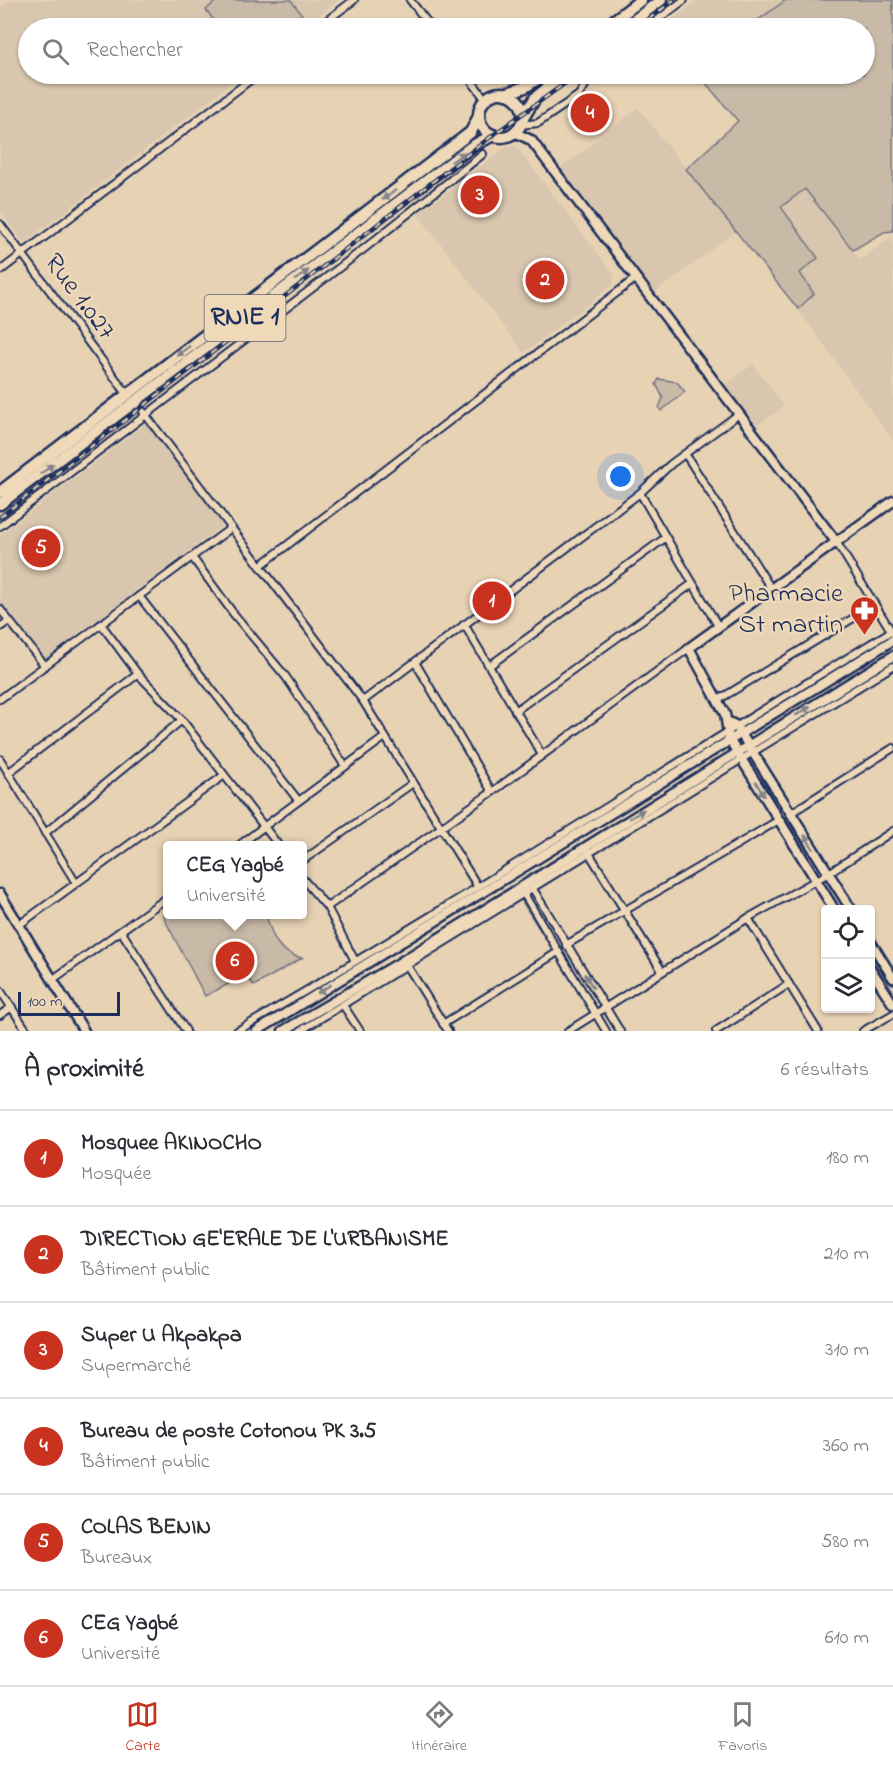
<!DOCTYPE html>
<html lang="fr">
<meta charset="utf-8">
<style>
body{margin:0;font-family:"Indie Flower",sans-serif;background:#f7f7f7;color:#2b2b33}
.controls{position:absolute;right:18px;bottom:18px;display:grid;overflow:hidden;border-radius:6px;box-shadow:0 2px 4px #0004}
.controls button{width:54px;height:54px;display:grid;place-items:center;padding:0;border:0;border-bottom:2px solid #e1e1e2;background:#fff;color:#2b2b33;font:30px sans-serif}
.scale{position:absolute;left:18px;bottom:15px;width:102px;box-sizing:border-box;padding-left:6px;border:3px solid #1b2f5e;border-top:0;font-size:16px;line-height:21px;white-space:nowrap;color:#1b2f5e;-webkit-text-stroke:4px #efd9b8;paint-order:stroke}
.you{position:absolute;left:621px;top:477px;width:21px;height:21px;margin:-15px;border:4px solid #fff;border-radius:50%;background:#1a73e8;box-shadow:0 0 0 9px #1a73e833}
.badge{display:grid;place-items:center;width:39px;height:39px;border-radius:50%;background:#c8321e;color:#fff;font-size:20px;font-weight:700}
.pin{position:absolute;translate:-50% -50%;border:3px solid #fff;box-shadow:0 2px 6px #0006}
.popup{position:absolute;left:163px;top:841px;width:144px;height:78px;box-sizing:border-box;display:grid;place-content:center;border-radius:6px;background:#fff;filter:drop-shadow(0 2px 4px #0005);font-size:20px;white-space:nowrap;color:#7c7c81}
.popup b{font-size:22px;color:#2b2b33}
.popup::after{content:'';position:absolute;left:50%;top:100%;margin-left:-12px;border:12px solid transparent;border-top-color:#fff}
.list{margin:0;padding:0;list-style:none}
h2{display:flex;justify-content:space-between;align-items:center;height:78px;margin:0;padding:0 24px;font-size:26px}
h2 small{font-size:20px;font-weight:400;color:#7c7c81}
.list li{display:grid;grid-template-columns:39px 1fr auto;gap:18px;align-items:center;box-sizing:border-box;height:96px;padding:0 24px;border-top:2px solid #e1e1e2}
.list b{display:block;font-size:22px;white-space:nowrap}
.list p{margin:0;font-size:20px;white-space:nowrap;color:#7c7c81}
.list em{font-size:20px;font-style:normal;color:#7c7c81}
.icon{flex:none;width:33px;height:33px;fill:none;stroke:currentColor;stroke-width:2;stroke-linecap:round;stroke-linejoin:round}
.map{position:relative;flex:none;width:893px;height:1031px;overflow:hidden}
.search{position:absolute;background:#fff;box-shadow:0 2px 4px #0004;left:18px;right:18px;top:18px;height:66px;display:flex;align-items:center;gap:15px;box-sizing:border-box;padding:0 21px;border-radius:33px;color:#7c7c81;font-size:22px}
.sheet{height:654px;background:#fff}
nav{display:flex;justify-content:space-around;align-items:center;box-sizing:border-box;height:84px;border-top:2px solid #e1e1e2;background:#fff;font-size:16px;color:#7c7c81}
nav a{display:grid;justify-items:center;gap:3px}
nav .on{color:#c8321e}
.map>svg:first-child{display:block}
.built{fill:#d8c6ae}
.green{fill:#c9baa8;stroke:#727483;stroke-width:1.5}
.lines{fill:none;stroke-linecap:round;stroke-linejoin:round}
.stream{stroke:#6b6f80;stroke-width:2}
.street-casing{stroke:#1b2f5e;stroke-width:10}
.secondary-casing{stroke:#1b2f5e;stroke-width:13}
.highway-casing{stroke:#1b2f5e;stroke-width:15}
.street{stroke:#efd9b8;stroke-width:6}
.secondary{stroke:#efd9b8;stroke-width:8}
.highway{stroke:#efd9b8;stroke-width:10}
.rail-casing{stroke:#1b2f5e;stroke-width:4.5}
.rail{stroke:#efd9b8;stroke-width:2;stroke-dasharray:7;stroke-linecap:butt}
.oneway{fill:#85848b}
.labels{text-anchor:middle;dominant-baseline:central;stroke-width:5;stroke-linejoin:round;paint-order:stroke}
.shield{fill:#efd9b8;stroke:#5b6279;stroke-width:1.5}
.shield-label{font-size:26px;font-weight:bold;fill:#1b2f5e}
.street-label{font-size:27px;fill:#1b2f5e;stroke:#efd9b8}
.poi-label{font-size:27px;fill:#1b2f5e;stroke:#efd9b8;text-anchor:end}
</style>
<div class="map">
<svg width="893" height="1031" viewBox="0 0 893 1031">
<rect width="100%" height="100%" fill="#e7d2b4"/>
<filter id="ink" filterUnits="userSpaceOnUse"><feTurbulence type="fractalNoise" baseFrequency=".0167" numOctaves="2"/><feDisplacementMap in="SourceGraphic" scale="12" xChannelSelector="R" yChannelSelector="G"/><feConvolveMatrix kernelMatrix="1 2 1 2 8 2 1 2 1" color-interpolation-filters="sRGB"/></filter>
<g filter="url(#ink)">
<!-- built -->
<g class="built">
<polygon points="11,0 339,0 302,28 28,28 28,74 243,74 24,243 0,211 0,8"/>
<polygon points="698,0 818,0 782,28 660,28"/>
<polygon points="638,108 736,231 653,294 559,170"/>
<polygon points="507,146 516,146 614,275 613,285 524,353 418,214"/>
<polygon points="805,189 860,260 893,236 893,441 798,309 814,294 800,273 781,207"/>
<polygon points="753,364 784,406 754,428 723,387"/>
<polygon points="148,422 226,523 44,661 0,603 0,535"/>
</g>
<!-- green -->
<g class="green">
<polygon points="217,0 291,0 306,20 295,28 220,28 206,10"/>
<polygon points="786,0 893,0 893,231 884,232 853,250 805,189 781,207 818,258 800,273 814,294 798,309 686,169 738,121 698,74 864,74 864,28 747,28"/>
<polygon points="659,379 677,382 685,392 661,411 659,408 663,398 656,384"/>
<path d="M167 907 168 914 266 915C272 936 277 953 302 958L254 986 246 975 205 996 165 920 163 913Z"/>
</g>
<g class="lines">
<!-- stream -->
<g class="stream">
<polyline points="761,778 781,812"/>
<polyline points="785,817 821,872"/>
<polyline points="826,880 844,909"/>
<polyline points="519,896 589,1008"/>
<polyline points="870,954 893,991"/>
</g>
<defs>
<g id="street">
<polyline points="410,0 432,28"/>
<polyline points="317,28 354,0"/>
<polyline points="647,28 684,0"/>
<polyline points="466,74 486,100"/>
<polyline points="520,125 538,123 579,95 592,74"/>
<polyline points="0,224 127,394"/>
<polyline points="0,271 258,74"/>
<polyline points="135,401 363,701 478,887"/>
<polyline points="686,455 772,590"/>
<polyline points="640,493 718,626"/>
<polyline points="0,526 365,248 483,154"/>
<polyline points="837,543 893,634"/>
<polyline points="192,557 233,613 286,677 345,766"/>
<polyline points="260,566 636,278"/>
<polyline points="139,596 298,800"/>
<polyline points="0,609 45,666"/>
<polyline points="101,624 138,674 182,720 279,846"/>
<polyline points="464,624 542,755"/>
<polyline points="0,627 9,621"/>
<polyline points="415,662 492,792"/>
<polyline points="489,666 665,538"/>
<polyline points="0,699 231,528"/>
<polyline points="718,700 875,605"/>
<polyline points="363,701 640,493 671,464 739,414"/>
<polyline points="515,711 692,584"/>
<polyline points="0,759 76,883"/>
<polyline points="8,773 138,674"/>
<polyline points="791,813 893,748"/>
<polyline points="45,833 182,720"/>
<polyline points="238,846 385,737"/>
<polyline points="589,853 662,971"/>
<polyline points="302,861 413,783"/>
<polyline points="302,878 327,907 355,961"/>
<polyline points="533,889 620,1031"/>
<polyline points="524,894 606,1031"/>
<polyline points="327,907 492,792 689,648"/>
<polyline points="748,918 818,1031"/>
<polyline points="19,925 223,776"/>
<polyline points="121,931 186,1031"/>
<polyline points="566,945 779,820"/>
<polyline points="408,967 448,1031"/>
<polyline points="52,980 168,897"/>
<polyline points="0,990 27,1031"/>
<polyline points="343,1005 360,1031"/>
<polyline points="0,1015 12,1007"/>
<polyline points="443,1024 558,952"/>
<path d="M237 1031C459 903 674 763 893 630"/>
<polyline points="300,1031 893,666"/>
<polyline points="568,1031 748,918 829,873 893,831"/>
<polyline points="716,1031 789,984"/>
<polyline points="863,1031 893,1014"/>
</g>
<g id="secondary">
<polyline points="514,132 531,140 837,543"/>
<polyline points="727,721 735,725 740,732 851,909"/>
<polyline points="0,894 84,1031"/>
<polyline points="834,909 729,739 725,714 689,648 893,501"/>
<polyline points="870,941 893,978"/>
<polyline points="870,968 893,1004"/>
<polyline points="257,1031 893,640"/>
<polyline points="283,1031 399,963 893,656"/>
</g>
<g id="highway">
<polyline points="604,28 641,0"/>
<polyline points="624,28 661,0"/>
<circle cx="501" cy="115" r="22"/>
<polyline points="505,94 525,87 545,74"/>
<polyline points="522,120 535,98 565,74"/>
<polyline points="0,492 462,139 471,132 479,116"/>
<polyline points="0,504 471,147 493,135"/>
</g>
</defs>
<!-- street casing -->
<use href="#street" class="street-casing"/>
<!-- secondary casing -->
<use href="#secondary" class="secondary-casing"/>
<!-- highway casing -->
<use href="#highway" class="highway-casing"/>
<!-- street -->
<use href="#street" class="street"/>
<!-- secondary -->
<use href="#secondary" class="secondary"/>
<!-- highway -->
<use href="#highway" class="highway"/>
<defs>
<g id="rail">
<polyline points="637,28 674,0"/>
<polyline points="0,517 493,135 578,74"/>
</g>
</defs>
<!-- rail casing -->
<use href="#rail" class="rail-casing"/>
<!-- rail -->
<use href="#rail" class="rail"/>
</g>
<!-- one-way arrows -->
<defs><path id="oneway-solid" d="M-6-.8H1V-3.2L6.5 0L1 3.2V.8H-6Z" transform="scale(1.5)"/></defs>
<g class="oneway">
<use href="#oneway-solid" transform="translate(458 157) rotate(-37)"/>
<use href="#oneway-solid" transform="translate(389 195) rotate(143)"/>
<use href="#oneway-solid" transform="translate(302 275) rotate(-37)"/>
<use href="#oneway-solid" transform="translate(183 351) rotate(143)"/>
<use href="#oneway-solid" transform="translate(47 469) rotate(-37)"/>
<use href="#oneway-solid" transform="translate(803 711) rotate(-31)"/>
<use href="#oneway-solid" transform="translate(760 789) rotate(59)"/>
<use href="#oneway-solid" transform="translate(637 814) rotate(-32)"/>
<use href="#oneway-solid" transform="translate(809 842) rotate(-122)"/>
<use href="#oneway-solid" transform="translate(589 981) rotate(-121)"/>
<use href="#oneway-solid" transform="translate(324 989) rotate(148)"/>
</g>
</g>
<!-- icons -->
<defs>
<symbol id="pharmacy-pin" viewBox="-11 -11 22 30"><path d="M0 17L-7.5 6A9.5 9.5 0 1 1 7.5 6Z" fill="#c8321e" stroke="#efd9b8"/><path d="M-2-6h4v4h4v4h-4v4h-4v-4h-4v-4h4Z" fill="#fff"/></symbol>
</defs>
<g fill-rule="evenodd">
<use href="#pharmacy-pin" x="848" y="594" width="33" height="45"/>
</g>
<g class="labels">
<!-- shield labels -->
<rect class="shield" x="204.5" y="295" width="81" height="46" rx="4.5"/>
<g class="shield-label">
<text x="245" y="318">RNIE 1</text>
</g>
<!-- street labels -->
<g class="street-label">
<text transform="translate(79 297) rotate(53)">Rue 1.027</text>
</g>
<!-- poi labels -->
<g class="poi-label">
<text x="843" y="594">Pharmacie<tspan x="843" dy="31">St martin</tspan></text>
</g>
</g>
</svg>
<div class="controls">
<button><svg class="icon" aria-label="locate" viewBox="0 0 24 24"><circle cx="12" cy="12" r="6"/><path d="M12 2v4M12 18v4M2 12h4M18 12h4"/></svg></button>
<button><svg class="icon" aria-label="layers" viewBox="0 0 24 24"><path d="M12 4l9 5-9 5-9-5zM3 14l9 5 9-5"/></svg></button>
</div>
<div class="scale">100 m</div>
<div class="you"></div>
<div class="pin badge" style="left:492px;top:601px">1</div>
<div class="pin badge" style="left:545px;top:280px">2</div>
<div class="pin badge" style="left:480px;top:195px">3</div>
<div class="pin badge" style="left:590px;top:113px">4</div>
<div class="pin badge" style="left:41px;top:548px">5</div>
<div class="pin badge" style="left:235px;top:961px">6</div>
<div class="popup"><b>CEG Yagbé</b>Université</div>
<div class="search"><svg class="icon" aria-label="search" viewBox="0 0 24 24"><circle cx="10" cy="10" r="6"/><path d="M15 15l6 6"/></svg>Rechercher</div>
</div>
<section class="sheet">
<h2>À proximité<small>6 résultats</small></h2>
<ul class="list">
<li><span class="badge">1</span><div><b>Mosquee AKINOCHO</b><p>Mosquée</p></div><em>180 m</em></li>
<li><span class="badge">2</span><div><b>DIRECTION GE'ERALE DE L'URBANISME</b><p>Bâtiment public</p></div><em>210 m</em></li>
<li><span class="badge">3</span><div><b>Super U Akpakpa</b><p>Supermarché</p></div><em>310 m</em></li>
<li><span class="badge">4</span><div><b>Bureau de poste Cotonou PK 3.5</b><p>Bâtiment public</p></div><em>360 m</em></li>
<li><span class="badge">5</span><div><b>COLAS BENIN</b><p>Bureaux</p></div><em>580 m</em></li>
<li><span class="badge">6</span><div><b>CEG Yagbé</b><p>Université</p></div><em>610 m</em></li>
</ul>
</section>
<nav>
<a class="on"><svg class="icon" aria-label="map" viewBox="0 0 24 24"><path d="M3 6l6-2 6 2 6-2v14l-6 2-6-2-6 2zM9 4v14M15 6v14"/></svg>Carte</a>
<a><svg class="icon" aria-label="directions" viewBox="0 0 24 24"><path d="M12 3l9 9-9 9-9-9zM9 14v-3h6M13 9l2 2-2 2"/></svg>Itinéraire</a>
<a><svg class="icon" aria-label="saved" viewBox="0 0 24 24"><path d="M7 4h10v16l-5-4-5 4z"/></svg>Favoris</a>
</nav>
